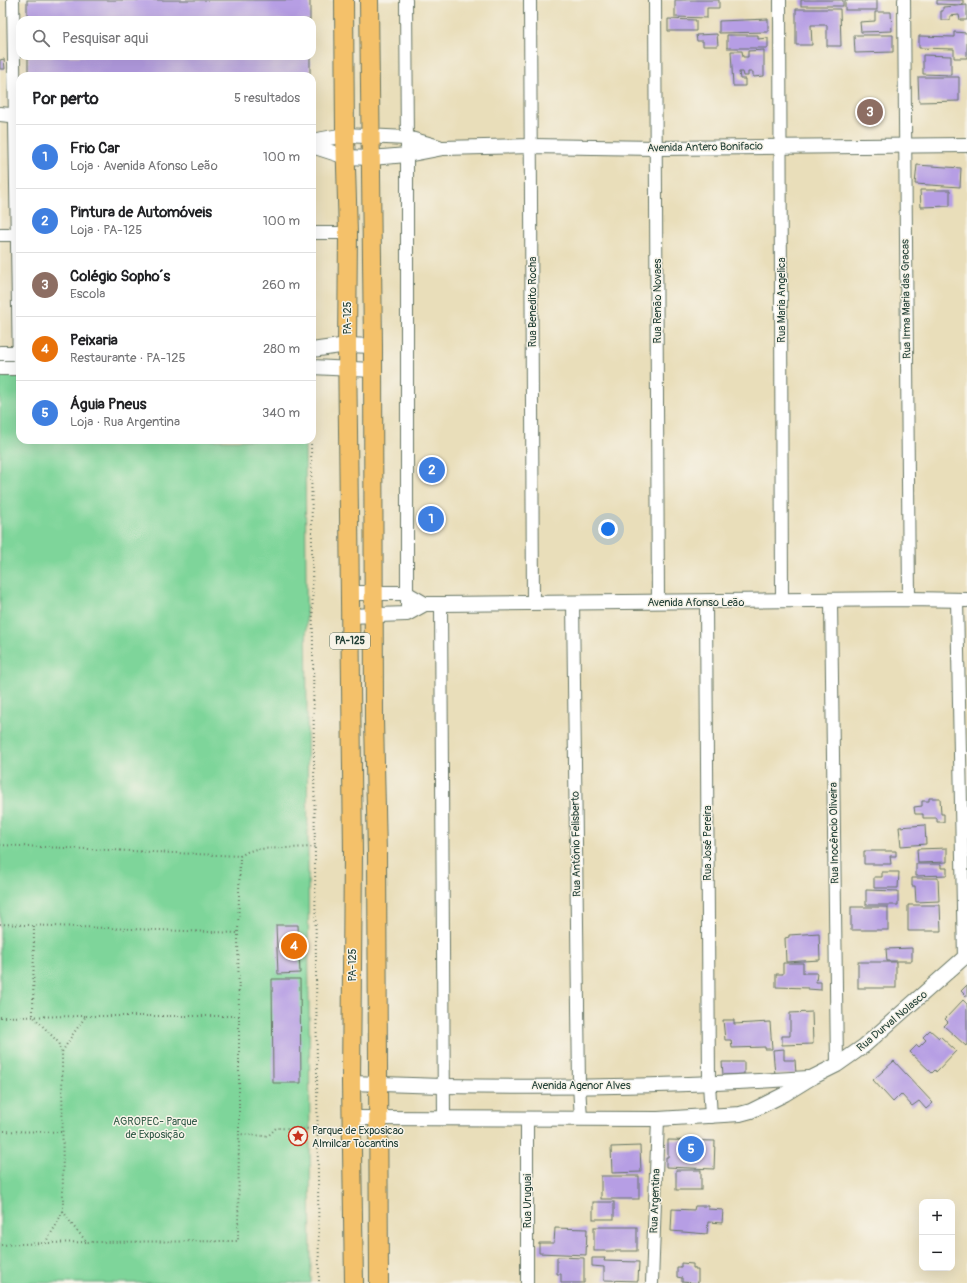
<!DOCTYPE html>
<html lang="pt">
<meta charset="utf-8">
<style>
body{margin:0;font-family:Pangolin,sans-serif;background:#f2f2f2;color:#202124}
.controls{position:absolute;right:12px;bottom:12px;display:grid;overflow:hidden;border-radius:8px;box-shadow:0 4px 16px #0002}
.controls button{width:36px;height:36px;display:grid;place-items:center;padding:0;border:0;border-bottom:1px solid #e0e0e0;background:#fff;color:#202124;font:20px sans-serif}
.you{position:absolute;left:608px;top:529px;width:14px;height:14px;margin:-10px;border:3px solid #fff;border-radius:50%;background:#1a73e8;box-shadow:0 0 0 6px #1a73e833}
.badge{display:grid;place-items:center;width:26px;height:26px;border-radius:50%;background:#c8321e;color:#fff;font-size:13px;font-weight:700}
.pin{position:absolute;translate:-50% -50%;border:2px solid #fff;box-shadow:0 1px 4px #0006}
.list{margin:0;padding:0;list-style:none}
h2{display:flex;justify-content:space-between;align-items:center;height:52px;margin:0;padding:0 16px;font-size:17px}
h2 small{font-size:13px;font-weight:400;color:#757577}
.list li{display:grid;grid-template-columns:26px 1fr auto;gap:12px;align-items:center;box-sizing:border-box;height:64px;padding:0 16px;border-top:1px solid #e0e0e0}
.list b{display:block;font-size:15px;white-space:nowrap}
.list p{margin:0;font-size:13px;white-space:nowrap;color:#757577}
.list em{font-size:13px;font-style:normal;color:#757577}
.icon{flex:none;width:22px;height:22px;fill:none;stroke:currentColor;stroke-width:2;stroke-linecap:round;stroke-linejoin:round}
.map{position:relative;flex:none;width:967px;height:1283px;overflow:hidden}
.search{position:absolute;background:#fff;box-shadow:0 4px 16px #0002;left:16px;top:16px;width:300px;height:44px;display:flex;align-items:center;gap:10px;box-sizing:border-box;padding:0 14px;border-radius:12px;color:#757577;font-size:15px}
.panel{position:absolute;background:#fff;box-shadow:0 4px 16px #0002;left:16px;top:72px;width:300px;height:372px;border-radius:12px}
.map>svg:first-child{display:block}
.green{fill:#7ed59a;stroke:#4e8967}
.building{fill:#b69ee4}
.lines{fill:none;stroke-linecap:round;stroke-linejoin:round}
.minor-casing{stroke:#667563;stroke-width:14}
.tertiary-casing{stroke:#667563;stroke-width:16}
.primary-casing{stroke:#667563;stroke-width:20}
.path{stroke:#667563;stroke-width:2;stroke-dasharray:1 3;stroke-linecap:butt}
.minor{stroke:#fff;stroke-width:12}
.tertiary{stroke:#fff;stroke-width:14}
.primary{stroke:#f4c16a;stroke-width:18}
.labels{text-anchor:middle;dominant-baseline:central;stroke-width:3;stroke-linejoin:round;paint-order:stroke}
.shield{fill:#f7f3e8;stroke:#60746a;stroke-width:1}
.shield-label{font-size:10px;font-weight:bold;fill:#1f3d34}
.street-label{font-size:11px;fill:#1f3d34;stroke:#f7f3e8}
.park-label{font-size:11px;fill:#325b48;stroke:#f7f3e8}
.poi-label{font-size:11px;fill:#1f3d34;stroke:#f7f3e8;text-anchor:start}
</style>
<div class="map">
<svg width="967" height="1283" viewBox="0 0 967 1283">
<rect width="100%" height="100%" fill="#f7f3e8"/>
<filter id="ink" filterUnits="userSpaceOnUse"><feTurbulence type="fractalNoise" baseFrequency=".025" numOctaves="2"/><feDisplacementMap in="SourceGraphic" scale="8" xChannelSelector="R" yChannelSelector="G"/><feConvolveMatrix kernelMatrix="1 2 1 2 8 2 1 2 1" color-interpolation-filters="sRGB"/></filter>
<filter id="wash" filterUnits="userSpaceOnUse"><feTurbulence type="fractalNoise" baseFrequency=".012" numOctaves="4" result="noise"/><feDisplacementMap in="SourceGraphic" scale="16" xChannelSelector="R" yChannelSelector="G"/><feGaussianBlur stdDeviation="0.9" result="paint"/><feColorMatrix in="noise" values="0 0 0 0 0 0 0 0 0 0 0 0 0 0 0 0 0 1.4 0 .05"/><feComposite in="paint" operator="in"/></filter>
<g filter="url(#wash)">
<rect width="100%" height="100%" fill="#e9deba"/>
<!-- green -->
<polygon class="green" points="20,374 20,440 305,440 311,1283 0,1283 0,375"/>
<g id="blocks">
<!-- building -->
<g class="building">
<rect x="27" y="0" width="283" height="20"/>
<polygon points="675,0 719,0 719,8 707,8 707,18 675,17"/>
<rect x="801" y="0" width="42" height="6"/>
<rect x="845" y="0" width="32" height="10"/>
<polygon points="937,0 963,0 963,5 937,4"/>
<polygon points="967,5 967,20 960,20 959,15 950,16 950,20 941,20 941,11 943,11 943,7"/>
<polygon points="796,9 840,9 841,46 827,46 827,25 811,25 812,45 796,45"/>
<polygon points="875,12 891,12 892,31 861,32 860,22 875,21"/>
<polygon points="668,19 696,20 696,31 668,31"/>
<polygon points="768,19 768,32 719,33 719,21"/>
<polygon points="954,32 967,33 967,58 954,58 954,49 919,48 919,36 954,37"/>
<polygon points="717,34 718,46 703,46 703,41 697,41 696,35"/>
<polygon points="727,35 758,35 758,39 768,38 768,48 727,48"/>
<polygon points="854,35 893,35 893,52 855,53"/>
<polygon points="764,50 764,76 753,77 753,72 748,72 748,76 743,76 742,72 739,72 740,79 745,79 745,86 733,86 731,51 742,51 743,57 748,57 748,51"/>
<polygon points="923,55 951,56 951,75 923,74"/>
<rect x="28" y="56" width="282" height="20"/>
<polygon points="4,59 5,69 0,69 0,60"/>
<polygon points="918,77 959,77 959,101 919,102"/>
<polygon points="917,165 961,168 960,187 915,184"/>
<polygon points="920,190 950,190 950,206 921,207"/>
<polygon points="929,798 940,798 941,814 944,814 944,822 937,822 937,818 923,818 923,814 915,814 914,807 922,806 922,801 929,801"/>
<polygon points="925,825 926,844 901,846 899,827"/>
<polygon points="947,848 947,862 918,863 917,849"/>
<polygon points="864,851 896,851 896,856 890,856 891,864 864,864"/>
<polygon points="916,864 941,864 941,868 947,868 947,875 916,876"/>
<polygon points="882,872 899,872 898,888 874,888 874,877 882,877"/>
<polygon points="912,878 938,878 939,901 916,902 915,886 912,886"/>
<polygon points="866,890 898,891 898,905 866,905"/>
<polygon points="908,905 940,905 941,931 908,931"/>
<rect x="851" y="907" width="37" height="23"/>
<polygon points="276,925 298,925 300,973 278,974"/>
<polygon points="819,933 820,960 786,962 785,938 789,937 789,935"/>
<polygon points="912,948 912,961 887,961 886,949"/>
<rect x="858" y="962" width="38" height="26"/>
<polygon points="783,963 803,963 803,973 817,973 816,982 821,982 821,990 808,989 808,988 776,987 776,974 783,974"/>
<polygon points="272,979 300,979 301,1083 273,1083"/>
<polygon points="967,985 967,997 961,991"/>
<polygon points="963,1000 967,1004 967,1044 966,1046 944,1026 948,1022 945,1019"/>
<polygon points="812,1012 813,1044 782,1045 782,1036 790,1036 790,1013"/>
<polygon points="723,1020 734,1020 734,1024 770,1022 772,1049 765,1049 765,1047 732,1048 731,1040 725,1040"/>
<polygon points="930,1030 939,1038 940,1036 956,1051 936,1072 935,1070 932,1073 910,1052 917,1045 919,1047 926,1040 923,1037"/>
<polygon points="784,1049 784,1060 795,1060 796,1074 775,1075 773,1050"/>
<polygon points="894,1061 933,1103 926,1109 919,1101 912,1106 901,1094 893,1102 873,1080"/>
<polygon points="722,1062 744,1062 744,1074 723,1075"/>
<polygon points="668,1140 715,1141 714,1169 666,1167 666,1157 668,1157"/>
<polygon points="640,1146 641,1172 612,1173 611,1147"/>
<rect x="676" y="1170" width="25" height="20"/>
<rect x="601" y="1176" width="38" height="23"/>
<rect x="593" y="1202" width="21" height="17"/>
<polygon points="695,1206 708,1206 708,1209 723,1210 722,1223 708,1222 707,1234 671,1231 672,1209 694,1210"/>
<rect x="594" y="1227" width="43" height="24"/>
<polygon points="555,1228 587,1229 586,1255 539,1253 539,1243 554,1243"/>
<polygon points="557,1257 584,1258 584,1283 561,1283 561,1274 557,1274"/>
<polygon points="592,1258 605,1258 604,1261 639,1262 638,1281 604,1280 604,1267 592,1266"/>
<polygon points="681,1263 693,1264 693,1268 695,1268 695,1270 698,1270 698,1283 682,1282 682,1278 677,1277 677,1267 681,1267"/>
</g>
</g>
</g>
<g filter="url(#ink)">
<use href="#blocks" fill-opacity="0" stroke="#667563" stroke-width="1"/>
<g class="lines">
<defs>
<g id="minor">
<polyline points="13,0 19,368"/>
<polyline points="406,0 407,146 407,614"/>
<polyline points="530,0 533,603"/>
<polyline points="655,0 658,602"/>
<polyline points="780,0 782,601"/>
<polyline points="904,0 909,599"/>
<polyline points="312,233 348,233"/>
<polyline points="0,235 20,235"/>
<polyline points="957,600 964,959"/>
<polyline points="831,601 837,1065"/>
<polyline points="573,602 579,1085 581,1119"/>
<polyline points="706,602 709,1083 711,1117"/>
<polyline points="441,604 444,1119"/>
<polyline points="527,1283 527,1118"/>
<polyline points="652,1283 658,1119"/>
</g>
<g id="tertiary">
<polyline points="0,114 20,116"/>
<polyline points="312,141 345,135 407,138 439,147"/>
<polyline points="312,146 346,157 371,158 407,155 443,148 531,146 656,148 967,145"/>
<polyline points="312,350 347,345 373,346"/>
<polyline points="0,353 20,353"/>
<polyline points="312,367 373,370"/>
<polyline points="0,368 20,368"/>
<polyline points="349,593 406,593 425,604 441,604 909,599 967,600"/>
<polyline points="349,616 407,614 425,604"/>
<path d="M351 1083C381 1084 412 1085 442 1086 564 1088 687 1086 809 1078"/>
<polyline points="352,1118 658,1119 740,1114 751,1111 785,1094 811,1078 837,1065 864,1046 967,955"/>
</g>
<g id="primary">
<polyline points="344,0 345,135 348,233 347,345 353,854 351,1083 354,1283"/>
<polyline points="369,0 373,346 374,720 377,853 379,1283"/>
</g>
</defs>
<!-- minor casing -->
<use href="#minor" class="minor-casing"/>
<!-- tertiary casing -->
<use href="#tertiary" class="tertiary-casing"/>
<!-- primary casing -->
<use href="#primary" class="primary-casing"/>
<!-- path -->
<g class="path">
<polyline points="311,440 319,1283"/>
<polyline points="0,845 240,856"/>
<polyline points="0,924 238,933"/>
<polyline points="34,926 33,1016 58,1042 61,1052"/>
<polyline points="86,1016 239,1016 239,1134"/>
<polyline points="239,1016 238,933 240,856 247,852 256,849 316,847"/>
<polyline points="0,1017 86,1016 73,1034 62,1052 63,1211 55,1227 45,1243 0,1245"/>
<polyline points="0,1131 62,1132"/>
<polyline points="63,1211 73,1226 87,1242 238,1241 239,1134 264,1136 269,1135 276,1128 318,1129"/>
<polyline points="45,1243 87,1242"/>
</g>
<!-- minor -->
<use href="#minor" class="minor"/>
<!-- tertiary -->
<use href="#tertiary" class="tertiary"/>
<!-- primary -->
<use href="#primary" class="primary"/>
</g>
</g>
<!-- icons -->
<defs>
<symbol id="sight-ring" viewBox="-11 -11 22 22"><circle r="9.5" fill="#f7f3e8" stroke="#c8321e" stroke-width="1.5"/><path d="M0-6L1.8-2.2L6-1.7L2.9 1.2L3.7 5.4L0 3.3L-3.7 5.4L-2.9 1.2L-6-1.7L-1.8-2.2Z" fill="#c8321e"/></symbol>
</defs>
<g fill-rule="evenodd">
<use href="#sight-ring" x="287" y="1125" width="22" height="22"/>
</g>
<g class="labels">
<!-- shield labels -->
<rect class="shield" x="330" y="633" width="40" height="16" rx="3"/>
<g class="shield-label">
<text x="350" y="641">PA-125</text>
</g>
<!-- street labels -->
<g class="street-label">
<text transform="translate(705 147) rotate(-1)">Avenida Antero Bonifacio</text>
<text transform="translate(906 299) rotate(-91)">Rua Irma Maria das Gracas</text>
<text transform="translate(781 300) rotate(-90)">Rua Maria Angelica</text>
<text transform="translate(657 301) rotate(-90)">Rua Renão Novaes</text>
<text transform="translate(532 302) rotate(-90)">Rua Benedito Rocha</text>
<text transform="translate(347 318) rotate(-90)">PA-125</text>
<text x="696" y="602">Avenida Afonso Leão</text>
<text transform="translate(834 833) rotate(-91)">Rua Inocêncio Oliveira</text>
<text transform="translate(707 843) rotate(-90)">Rua José Pereira</text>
<text transform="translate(576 844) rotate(-91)">Rua Antônio Felisberto</text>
<text transform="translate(352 965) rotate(-90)">PA-125</text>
<text transform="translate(892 1021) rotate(-40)">Rua Durval Nolasco</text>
<text x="581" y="1085">Avenida Agenor Alves</text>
<text transform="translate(527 1201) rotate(-90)">Rua Uruguai</text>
<text transform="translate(655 1201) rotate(-88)">Rua Argentina</text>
</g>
<!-- park labels -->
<g class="park-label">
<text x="155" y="1121">AGROPEC- Parque<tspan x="155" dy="13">de Exposição</tspan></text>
</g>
<!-- poi labels -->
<g class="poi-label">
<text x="312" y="1130">Parque de Exposicao<tspan x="312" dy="13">Almilcar Tocantins</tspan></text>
</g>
</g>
</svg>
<div class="controls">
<button>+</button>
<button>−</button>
</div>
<div class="you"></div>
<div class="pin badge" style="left:431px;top:519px;background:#3f7fe0">1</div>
<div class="pin badge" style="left:432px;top:470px;background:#3f7fe0">2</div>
<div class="pin badge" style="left:870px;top:112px;background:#8d6e63">3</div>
<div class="pin badge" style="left:294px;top:946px;background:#e8710a">4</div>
<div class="pin badge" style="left:691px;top:1149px;background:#3f7fe0">5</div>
<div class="search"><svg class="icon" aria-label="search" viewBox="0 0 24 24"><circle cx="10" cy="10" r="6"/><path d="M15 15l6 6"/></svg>Pesquisar aqui</div>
<section class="panel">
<h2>Por perto<small>5 resultados</small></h2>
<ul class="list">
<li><span class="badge" style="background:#3f7fe0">1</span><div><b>Frio Car</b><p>Loja · Avenida Afonso Leão</p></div><em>100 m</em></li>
<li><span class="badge" style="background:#3f7fe0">2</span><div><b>Pintura de Automóveis</b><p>Loja · PA-125</p></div><em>100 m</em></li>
<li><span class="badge" style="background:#8d6e63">3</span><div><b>Colégio Sopho´s</b><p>Escola</p></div><em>260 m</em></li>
<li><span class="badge" style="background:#e8710a">4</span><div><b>Peixaria</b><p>Restaurante · PA-125</p></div><em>280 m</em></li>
<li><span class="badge" style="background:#3f7fe0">5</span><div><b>Águia Pneus</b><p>Loja · Rua Argentina</p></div><em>340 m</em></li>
</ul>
</section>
</div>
